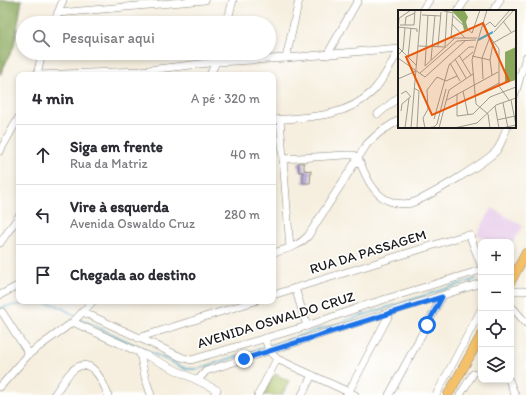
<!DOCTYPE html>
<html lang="pt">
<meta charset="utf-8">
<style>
body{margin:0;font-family:Itim,sans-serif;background:#f2f2f3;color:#2b2b33}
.controls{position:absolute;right:12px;bottom:12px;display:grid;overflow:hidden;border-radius:8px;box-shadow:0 2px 6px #0003}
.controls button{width:36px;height:36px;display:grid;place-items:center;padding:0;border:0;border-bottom:1px solid #e1e1e2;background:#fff;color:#2b2b33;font:20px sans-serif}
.stop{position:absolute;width:12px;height:12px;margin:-9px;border:3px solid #1a73e8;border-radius:50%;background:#fff}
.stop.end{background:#1a73e8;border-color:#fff;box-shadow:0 1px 4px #0008}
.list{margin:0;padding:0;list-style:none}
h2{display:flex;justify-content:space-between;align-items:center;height:52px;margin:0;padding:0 16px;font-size:17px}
h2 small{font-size:13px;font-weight:400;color:#7c7c81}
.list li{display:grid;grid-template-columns:26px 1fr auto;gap:12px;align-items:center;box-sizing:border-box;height:60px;padding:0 16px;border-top:1px solid #e1e1e2}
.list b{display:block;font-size:15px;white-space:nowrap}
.list p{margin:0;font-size:13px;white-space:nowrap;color:#7c7c81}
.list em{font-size:13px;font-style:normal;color:#7c7c81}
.icon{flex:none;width:22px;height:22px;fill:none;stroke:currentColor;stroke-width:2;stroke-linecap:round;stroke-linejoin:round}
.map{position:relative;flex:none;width:526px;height:395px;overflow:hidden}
.search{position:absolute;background:#fff;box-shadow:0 2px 6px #0003;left:16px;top:16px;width:260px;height:44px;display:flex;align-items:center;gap:10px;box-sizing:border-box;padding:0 14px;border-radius:22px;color:#7c7c81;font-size:15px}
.panel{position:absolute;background:#fff;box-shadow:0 2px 6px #0003;left:16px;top:72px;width:260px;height:232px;border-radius:8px}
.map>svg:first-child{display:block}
.built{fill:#ead1ec}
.green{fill:#adc266;stroke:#646f41}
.forest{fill:#8aa85b;stroke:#53623c}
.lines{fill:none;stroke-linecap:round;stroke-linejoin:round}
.stream{stroke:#4dabcc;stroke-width:1.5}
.building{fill:#b9acd8}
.minor-casing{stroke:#89867e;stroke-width:8}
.major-casing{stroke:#89867e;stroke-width:10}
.minor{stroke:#fff;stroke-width:7}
.major{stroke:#f4c16b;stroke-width:9}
.route{stroke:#1a73e8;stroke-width:5}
.labels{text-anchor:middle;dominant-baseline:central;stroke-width:3.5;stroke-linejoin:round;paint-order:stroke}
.street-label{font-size:14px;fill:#1c1c1c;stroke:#fff}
.inset-river{fill:none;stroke:#4dabcc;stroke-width:2}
.inset-road{fill:none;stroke:#9f9b91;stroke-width:1}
.view{fill:#e8590c;fill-opacity:0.15;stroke:#e8590c;stroke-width:2}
.inset-edge{fill:none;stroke:#1c1c1c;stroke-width:2}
</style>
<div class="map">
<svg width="526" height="395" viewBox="0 0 526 395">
<rect width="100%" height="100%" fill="#fff"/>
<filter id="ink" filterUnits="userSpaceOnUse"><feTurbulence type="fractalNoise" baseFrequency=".025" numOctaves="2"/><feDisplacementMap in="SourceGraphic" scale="8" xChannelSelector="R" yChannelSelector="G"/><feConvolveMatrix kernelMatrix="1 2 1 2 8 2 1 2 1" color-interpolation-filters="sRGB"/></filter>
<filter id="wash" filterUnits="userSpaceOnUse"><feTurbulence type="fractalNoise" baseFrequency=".012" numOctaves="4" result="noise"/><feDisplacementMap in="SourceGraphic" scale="16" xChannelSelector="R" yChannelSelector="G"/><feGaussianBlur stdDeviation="0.9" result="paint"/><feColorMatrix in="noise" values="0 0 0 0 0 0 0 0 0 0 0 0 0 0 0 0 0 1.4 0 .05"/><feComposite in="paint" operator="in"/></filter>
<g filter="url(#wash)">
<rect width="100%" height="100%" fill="#f6efdf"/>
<!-- built -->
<polygon class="built" points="492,208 523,226 511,246 511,242 490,242 477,234"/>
<!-- green -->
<polygon class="green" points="275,374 289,381 282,395 264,395"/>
<!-- forest -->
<polygon class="forest" points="0,0 22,0 14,46 0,75"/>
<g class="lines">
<!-- stream -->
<g class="stream">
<path d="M0 308C11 305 41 302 53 304 60 306 69 312 75 316"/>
<polyline points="80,319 186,369 198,369 265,347"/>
<polyline points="271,345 476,279"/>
</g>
</g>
<g id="blocks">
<!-- building -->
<polygon class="building" points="298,163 304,163 304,170 311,171 310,183 303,183 303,172 299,172"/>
</g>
</g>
<g filter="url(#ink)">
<use href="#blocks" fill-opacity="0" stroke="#89867e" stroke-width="1"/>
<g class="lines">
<defs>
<g id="minor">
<polyline points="422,11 429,0"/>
<polyline points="458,11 465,0"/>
<polyline points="493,11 500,0"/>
<polyline points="58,13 205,0"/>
<polyline points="54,23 63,0"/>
<polyline points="227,23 233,0"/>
<polyline points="327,55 358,0"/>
<polyline points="286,58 299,0"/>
<polyline points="37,75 140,71 217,62 286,58 399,48"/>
<polyline points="37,75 42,53"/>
<polyline points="210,75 220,53"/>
<polyline points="515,94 526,57"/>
<polyline points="378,114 399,97"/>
<path d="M273 120C308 117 345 118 372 92 383 81 391 64 399 50"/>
<polyline points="280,120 290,248"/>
<polyline points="0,151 19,117"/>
<path d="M358 158C365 173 371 192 387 200 394 203 403 205 411 203 426 199 488 161 497 150 502 143 504 134 507 127"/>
<polyline points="283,159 345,155 354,155 358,158"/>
<polyline points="0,243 19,216"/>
<path d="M273 253C286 249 298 247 308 236L367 144 380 132 399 120"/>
<polyline points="295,288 307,326"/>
<polyline points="511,291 526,291"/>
<polyline points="0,295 19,285"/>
<polyline points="273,295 466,235 469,235 470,236 481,265"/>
<polyline points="511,306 526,323"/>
<polyline points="2,312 29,354"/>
<polyline points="83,312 181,357 191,360 307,326 366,305 481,270"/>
<polyline points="73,322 145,355 217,390 214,395"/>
<polyline points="138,338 255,301"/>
<polyline points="265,338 269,351 277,359 355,395"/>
<polyline points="140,353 145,377 151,395"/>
<polyline points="198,380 206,371 481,283"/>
<polyline points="509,380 515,395"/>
<polyline points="0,387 29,354 73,322 93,301"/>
<path d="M54 395C60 387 65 378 71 372 90 353 102 379 108 395"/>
<polyline points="258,395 277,359"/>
<polyline points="302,395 312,375"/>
<polyline points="347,395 390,313"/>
<polyline points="389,395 442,297"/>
<polyline points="436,395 481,310"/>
<polyline points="460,395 473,374"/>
</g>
<g id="major">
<polyline points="511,281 526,253"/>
<polyline points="448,395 481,336"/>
</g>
</defs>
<!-- minor casing -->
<use href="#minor" class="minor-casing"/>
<!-- major casing -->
<use href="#major" class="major-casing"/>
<!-- minor -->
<use href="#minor" class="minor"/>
<!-- major -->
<use href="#major" class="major"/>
</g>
</g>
<g class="lines" filter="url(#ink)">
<!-- route -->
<polyline class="route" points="244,359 442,297 427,325"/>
</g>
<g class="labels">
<!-- street labels -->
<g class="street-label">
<text transform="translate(368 252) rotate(-17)">RUA DA PASSAGEM</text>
<text transform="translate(276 320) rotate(-17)">AVENIDA OSWALDO CRUZ</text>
</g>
</g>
<!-- overview -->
<g transform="translate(398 10)">
<rect width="118" height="118" fill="#f6efdf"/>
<path d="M53 0H66L70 7 68 12 70 19 66 20 64 12ZM118 37V70L107 73V42Z" fill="#8aa85b"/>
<path class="inset-river" d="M80 30 95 22"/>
<path class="inset-road" d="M42 0 55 3 53 28H79M89 0 74 50 78 94 90 104 92 118M24 5 43 6M55 6 74 23 82 0M0 9 13 0M105 11 113 22M54 14 67 28M2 15H16L17 0M7 15 8 7 17 3M0 17 19 19V22M85 17 92 12 97 17 112 0M96 22 116 0M0 23 1 8M20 36 48 37M40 36 43 2M47 36 49 2M0 37 18 55M0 45 5 40 7 18M61 45 73 65M74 46 92 50M10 47 13 18M0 48 27 67 68 30M57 49 68 68M33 50 37 5M64 51 75 42M52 53 62 71M27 56 30 5M27 56 57 28M22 63 59 31 78 30M94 65 92 50 95 33 118 20M0 69 18 61M85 69 84 48 92 27 101 39V76L111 90M48 71 59 66M16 78 21 81 19 118M65 81 70 105M3 84 8 81 13 87M59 84V106L75 104 92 87 118 77M77 86 101 73M49 90 100 62M113 90 118 115M105 93 110 118M97 96 101 118M3 101 4 94 12 87M36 109 51 55 71 37H76M99 110 117 106M7 118 11 88M13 118 23 0M27 118 25 108 30 99 29 80 39 67 48 71M27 118 36 117 39 114 48 79M41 118 51 80 75 64M56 118 79 113 98 95 118 88M104 118 118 115"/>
<path class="view" d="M85 13 111 71 34 105 8 47Z"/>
<rect width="118" height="118" class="inset-edge"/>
</g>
</svg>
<div class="controls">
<button>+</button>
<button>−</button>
<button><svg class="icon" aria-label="locate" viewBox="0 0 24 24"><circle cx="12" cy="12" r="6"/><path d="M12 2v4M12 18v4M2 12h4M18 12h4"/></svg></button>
<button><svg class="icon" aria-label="layers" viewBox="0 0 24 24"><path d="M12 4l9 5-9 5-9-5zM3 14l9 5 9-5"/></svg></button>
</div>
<div class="stop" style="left:427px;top:325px"></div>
<div class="stop end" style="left:244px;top:359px"></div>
<div class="search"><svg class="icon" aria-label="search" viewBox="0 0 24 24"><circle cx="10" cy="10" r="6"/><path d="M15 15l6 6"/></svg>Pesquisar aqui</div>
<section class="panel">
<h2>4 min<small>A pé · 320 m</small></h2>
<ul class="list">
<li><svg class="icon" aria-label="ahead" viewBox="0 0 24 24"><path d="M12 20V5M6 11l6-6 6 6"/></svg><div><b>Siga em frente</b><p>Rua da Matriz</p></div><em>40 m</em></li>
<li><svg class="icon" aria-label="left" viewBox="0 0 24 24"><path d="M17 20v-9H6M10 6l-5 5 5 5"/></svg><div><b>Vire à esquerda</b><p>Avenida Oswaldo Cruz</p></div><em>280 m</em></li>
<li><svg class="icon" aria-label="arrive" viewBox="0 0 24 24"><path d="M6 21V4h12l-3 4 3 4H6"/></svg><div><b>Chegada ao destino</b></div></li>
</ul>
</section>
</div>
